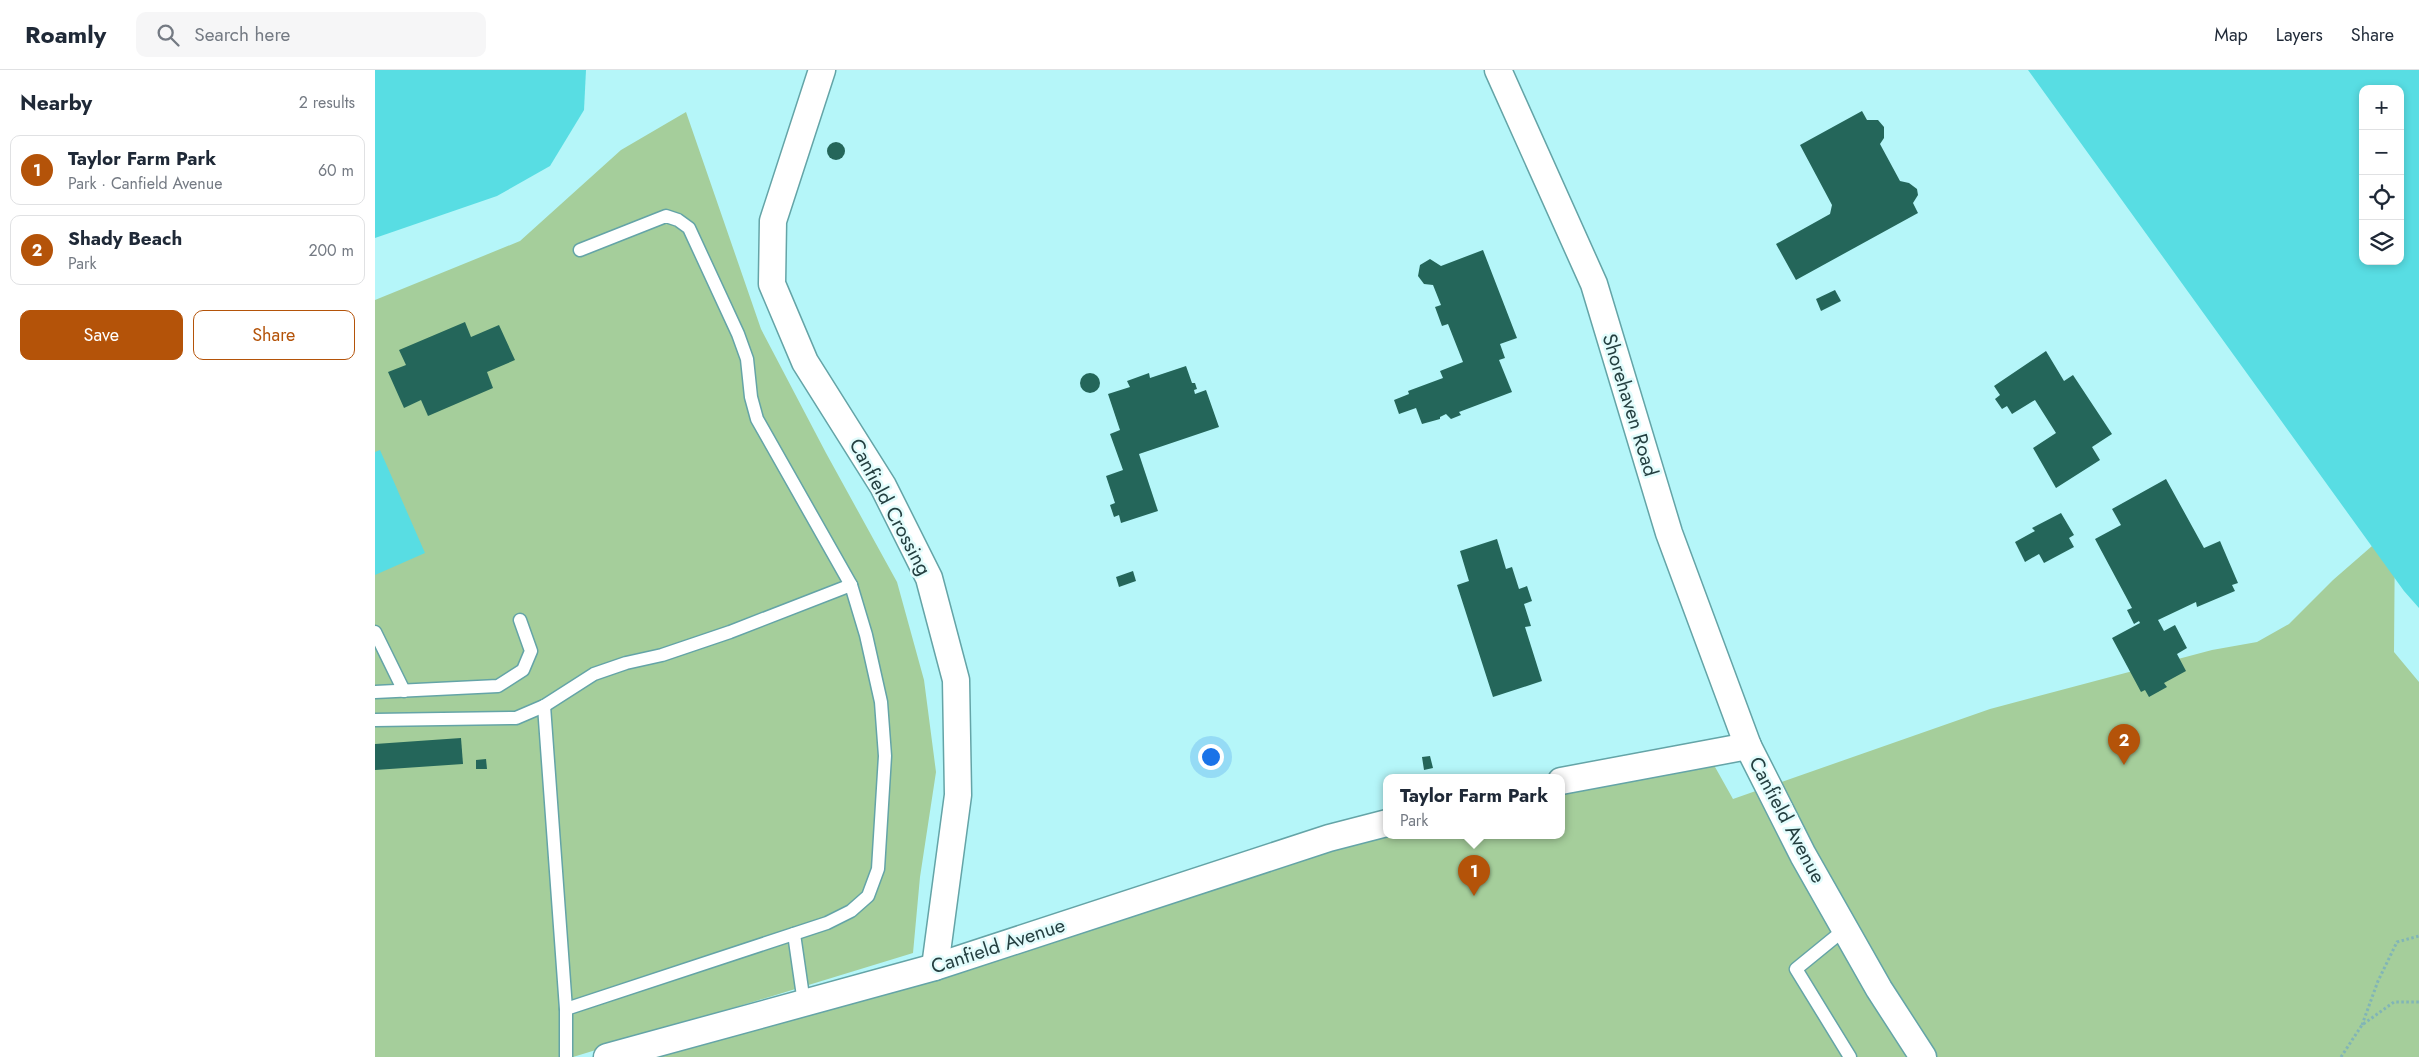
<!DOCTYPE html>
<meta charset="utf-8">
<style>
body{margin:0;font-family:Jost,sans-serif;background:#f6f6f7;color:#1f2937}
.controls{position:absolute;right:15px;top:15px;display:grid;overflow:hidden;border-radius:10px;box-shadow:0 2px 8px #0003}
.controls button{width:45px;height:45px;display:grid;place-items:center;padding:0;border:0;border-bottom:1px solid #e0e1e3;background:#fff;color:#1f2937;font:25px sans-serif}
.you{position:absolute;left:835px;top:686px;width:18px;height:18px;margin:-12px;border:4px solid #fff;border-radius:50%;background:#1a73e8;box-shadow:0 0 0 8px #1a73e833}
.badge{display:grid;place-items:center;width:32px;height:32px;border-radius:50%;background:#b45309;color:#fff;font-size:16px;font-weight:700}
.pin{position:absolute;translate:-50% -41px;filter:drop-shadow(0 1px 2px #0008)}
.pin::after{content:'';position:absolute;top:26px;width:18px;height:15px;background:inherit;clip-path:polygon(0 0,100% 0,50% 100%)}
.popup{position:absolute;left:1008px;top:704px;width:182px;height:65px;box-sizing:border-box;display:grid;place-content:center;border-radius:10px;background:#fff;filter:drop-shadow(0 1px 4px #0005);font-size:16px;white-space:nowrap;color:#747a83}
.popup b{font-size:19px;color:#1f2937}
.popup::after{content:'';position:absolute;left:50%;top:100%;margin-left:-10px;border:10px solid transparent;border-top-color:#fff}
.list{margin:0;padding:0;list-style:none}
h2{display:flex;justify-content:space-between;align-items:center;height:65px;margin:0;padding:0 20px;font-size:21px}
h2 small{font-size:16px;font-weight:400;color:#747a83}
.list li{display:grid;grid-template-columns:32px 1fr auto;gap:15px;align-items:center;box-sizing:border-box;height:70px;margin:0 10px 10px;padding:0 10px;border:1px solid #e0e1e3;border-radius:10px}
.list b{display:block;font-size:19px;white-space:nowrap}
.list p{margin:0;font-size:16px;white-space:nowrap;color:#747a83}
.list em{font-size:16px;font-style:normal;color:#747a83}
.actions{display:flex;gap:10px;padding:15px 20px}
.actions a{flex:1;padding:11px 0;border:1px solid #b45309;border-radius:10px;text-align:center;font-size:18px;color:#b45309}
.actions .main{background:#b45309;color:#fff}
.icon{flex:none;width:28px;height:28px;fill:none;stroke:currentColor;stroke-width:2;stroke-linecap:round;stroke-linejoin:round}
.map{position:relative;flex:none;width:2044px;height:987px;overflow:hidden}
header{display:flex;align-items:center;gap:30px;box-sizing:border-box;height:70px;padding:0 25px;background:#fff;border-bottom:1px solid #e0e1e3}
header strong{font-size:24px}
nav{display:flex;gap:28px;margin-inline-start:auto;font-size:18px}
.search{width:350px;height:45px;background:#f6f6f7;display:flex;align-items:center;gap:12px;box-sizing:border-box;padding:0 18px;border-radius:10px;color:#747a83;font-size:19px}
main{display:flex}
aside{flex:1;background:#fff}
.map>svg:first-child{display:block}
.green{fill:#a5ce9b}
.water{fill:#58dde3;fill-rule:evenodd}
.building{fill:#24665a}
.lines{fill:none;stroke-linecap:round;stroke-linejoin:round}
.lane-casing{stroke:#64a4a7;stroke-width:15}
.street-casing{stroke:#64a4a7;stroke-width:29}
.path{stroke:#81b5b7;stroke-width:3;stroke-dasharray:2.5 2.5;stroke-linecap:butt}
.lane{stroke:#fff;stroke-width:12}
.street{stroke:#fff;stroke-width:26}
.labels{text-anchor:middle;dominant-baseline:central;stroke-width:5;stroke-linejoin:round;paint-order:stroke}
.street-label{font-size:20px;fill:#243f40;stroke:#e2fcfc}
</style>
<header>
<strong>Roamly</strong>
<div class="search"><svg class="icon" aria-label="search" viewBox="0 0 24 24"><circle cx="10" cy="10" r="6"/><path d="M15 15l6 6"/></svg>Search here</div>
<nav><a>Map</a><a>Layers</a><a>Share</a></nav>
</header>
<main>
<aside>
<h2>Nearby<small>2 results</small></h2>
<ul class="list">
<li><span class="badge">1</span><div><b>Taylor Farm Park</b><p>Park · Canfield Avenue</p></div><em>60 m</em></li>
<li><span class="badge">2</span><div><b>Shady Beach</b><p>Park</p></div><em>200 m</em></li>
</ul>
<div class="actions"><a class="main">Save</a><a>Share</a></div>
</aside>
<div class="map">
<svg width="2044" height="987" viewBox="0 0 2044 987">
<rect width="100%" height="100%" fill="#b5f6f9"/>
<!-- green -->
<g class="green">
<polygon points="311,42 386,259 451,383 522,512 549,610 561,702 545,807 538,883 198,987 0,987 0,230 145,171 246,80"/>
<polygon points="2020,456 2019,582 2044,612 2044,987 277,987 576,881 1000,770 1022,765 1186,765 1187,724 1335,688 1358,729 1615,639 1837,580 1882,572 1914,554 1958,510"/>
</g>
<!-- water -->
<g class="water">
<polygon points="0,0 211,0 209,40 175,96 122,126 0,168"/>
<path d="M1653 0H2044V538L2029 521ZM1988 19H2025V191H1988Z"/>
<polygon points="5,380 50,483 0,505 0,382"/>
</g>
<!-- building -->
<g class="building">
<polygon points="1487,41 1492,50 1503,50 1509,57 1509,68 1505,74 1525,111 1534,113 1542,119 1543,125 1538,133 1543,143 1421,210 1401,174 1455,144 1457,135 1425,75"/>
<circle cx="461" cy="81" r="9"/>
<polygon points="1108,180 1142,268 1125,274 1130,288 1124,290 1137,322 1084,342 1086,345 1076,349 1071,344 1065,347 1065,349 1047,354 1041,338 1024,344 1019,330 1034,324 1033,321 1068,308 1065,301 1088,292 1073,254 1067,256 1060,237 1066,235 1058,215 1049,214 1043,206 1045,195 1055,189 1066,196"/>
<polygon points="1460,220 1466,231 1446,241 1441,229"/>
<polygon points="90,252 96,267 124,255 140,290 112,302 118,318 53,346 46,330 29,338 13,302 31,295 24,280"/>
<polygon points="1671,281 1689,311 1698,305 1737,364 1717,377 1725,390 1681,418 1658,378 1681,363 1660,330 1637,344 1632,336 1627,339 1620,329 1625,325 1619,316"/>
<polygon points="811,296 817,313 820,313 822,319 819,320 820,324 831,320 844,357 764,384 783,441 746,453 744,445 739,447 735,435 740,433 731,406 748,400 735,364 745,360 733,324 755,317 752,311 774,303 775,308"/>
<circle cx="715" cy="313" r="10"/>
<polygon points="1791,409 1829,478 1845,471 1863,513 1857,515 1860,521 1822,537 1821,532 1783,550 1789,561 1800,555 1812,578 1802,584 1811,601 1789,613 1792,617 1774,627 1770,620 1766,622 1737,568 1765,553 1764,551 1759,554 1752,540 1757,538 1720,469 1746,455 1737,439"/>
<polygon points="1686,443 1699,465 1694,468 1699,477 1669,493 1664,484 1650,492 1640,472 1660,461 1657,458"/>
<polygon points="1122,469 1131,499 1137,497 1144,519 1152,516 1157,531 1149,534 1156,556 1150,557 1167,611 1118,627 1082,515 1094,511 1085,481"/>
<polygon points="758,501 761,511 744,517 741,507"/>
<polygon points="86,668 88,694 0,700 0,674"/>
<polygon points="1055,686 1058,698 1049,700 1047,687"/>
<polygon points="111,689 112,699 101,699 101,690"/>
</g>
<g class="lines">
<defs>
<g id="lane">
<polyline points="0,562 29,621"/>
<polyline points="0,622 123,616 148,600 156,581 145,550"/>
<polyline points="169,636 191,939"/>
<polyline points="0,650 141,648 169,636 219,604 251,593 287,585 355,562 476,515"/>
<polyline points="1470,859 1421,899 1475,987"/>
<polyline points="419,864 429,933"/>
<polyline points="191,987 191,939 452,853 476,841 493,826 503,799 510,686 506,632 491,565 476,515 382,349 376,327 372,289 363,264 314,158 303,150 291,146 205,180"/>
</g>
<g id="street">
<polyline points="447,0 398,151 397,214 430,292 508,416 554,508 581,610 583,725 560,897"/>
<polyline points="1123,0 1219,214 1294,463 1373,676 1428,785 1504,919 1548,987"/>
<polyline points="1186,711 1373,676"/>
<polyline points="232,987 560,897 954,768 1012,753"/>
</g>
</defs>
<!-- lane casing -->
<use href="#lane" class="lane-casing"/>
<!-- street casing -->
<use href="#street" class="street-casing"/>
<!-- path -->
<g class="path">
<polyline points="1987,955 2003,911 2022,872 2044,866"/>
<polyline points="1966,987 1987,955 2019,932 2044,932"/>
</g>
<!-- lane -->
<use href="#lane" class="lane"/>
<!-- street -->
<use href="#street" class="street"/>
</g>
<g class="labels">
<!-- street labels -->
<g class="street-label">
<text transform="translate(1255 335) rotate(73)">Shorehaven Road</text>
<text transform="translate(515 437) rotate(62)">Canfield Crossing</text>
<text transform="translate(1412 750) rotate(62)">Canfield Avenue</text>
<text transform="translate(623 876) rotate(-18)">Canfield Avenue</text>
</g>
</g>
</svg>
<div class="controls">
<button>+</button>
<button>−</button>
<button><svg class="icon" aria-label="locate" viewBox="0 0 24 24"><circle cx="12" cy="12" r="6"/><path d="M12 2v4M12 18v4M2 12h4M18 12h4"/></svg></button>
<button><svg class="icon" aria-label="layers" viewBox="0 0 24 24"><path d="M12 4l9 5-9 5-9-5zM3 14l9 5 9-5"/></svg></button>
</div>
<div class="you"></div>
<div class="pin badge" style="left:1099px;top:826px">1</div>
<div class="popup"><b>Taylor Farm Park</b>Park</div>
<div class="pin badge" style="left:1749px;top:695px">2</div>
</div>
</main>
